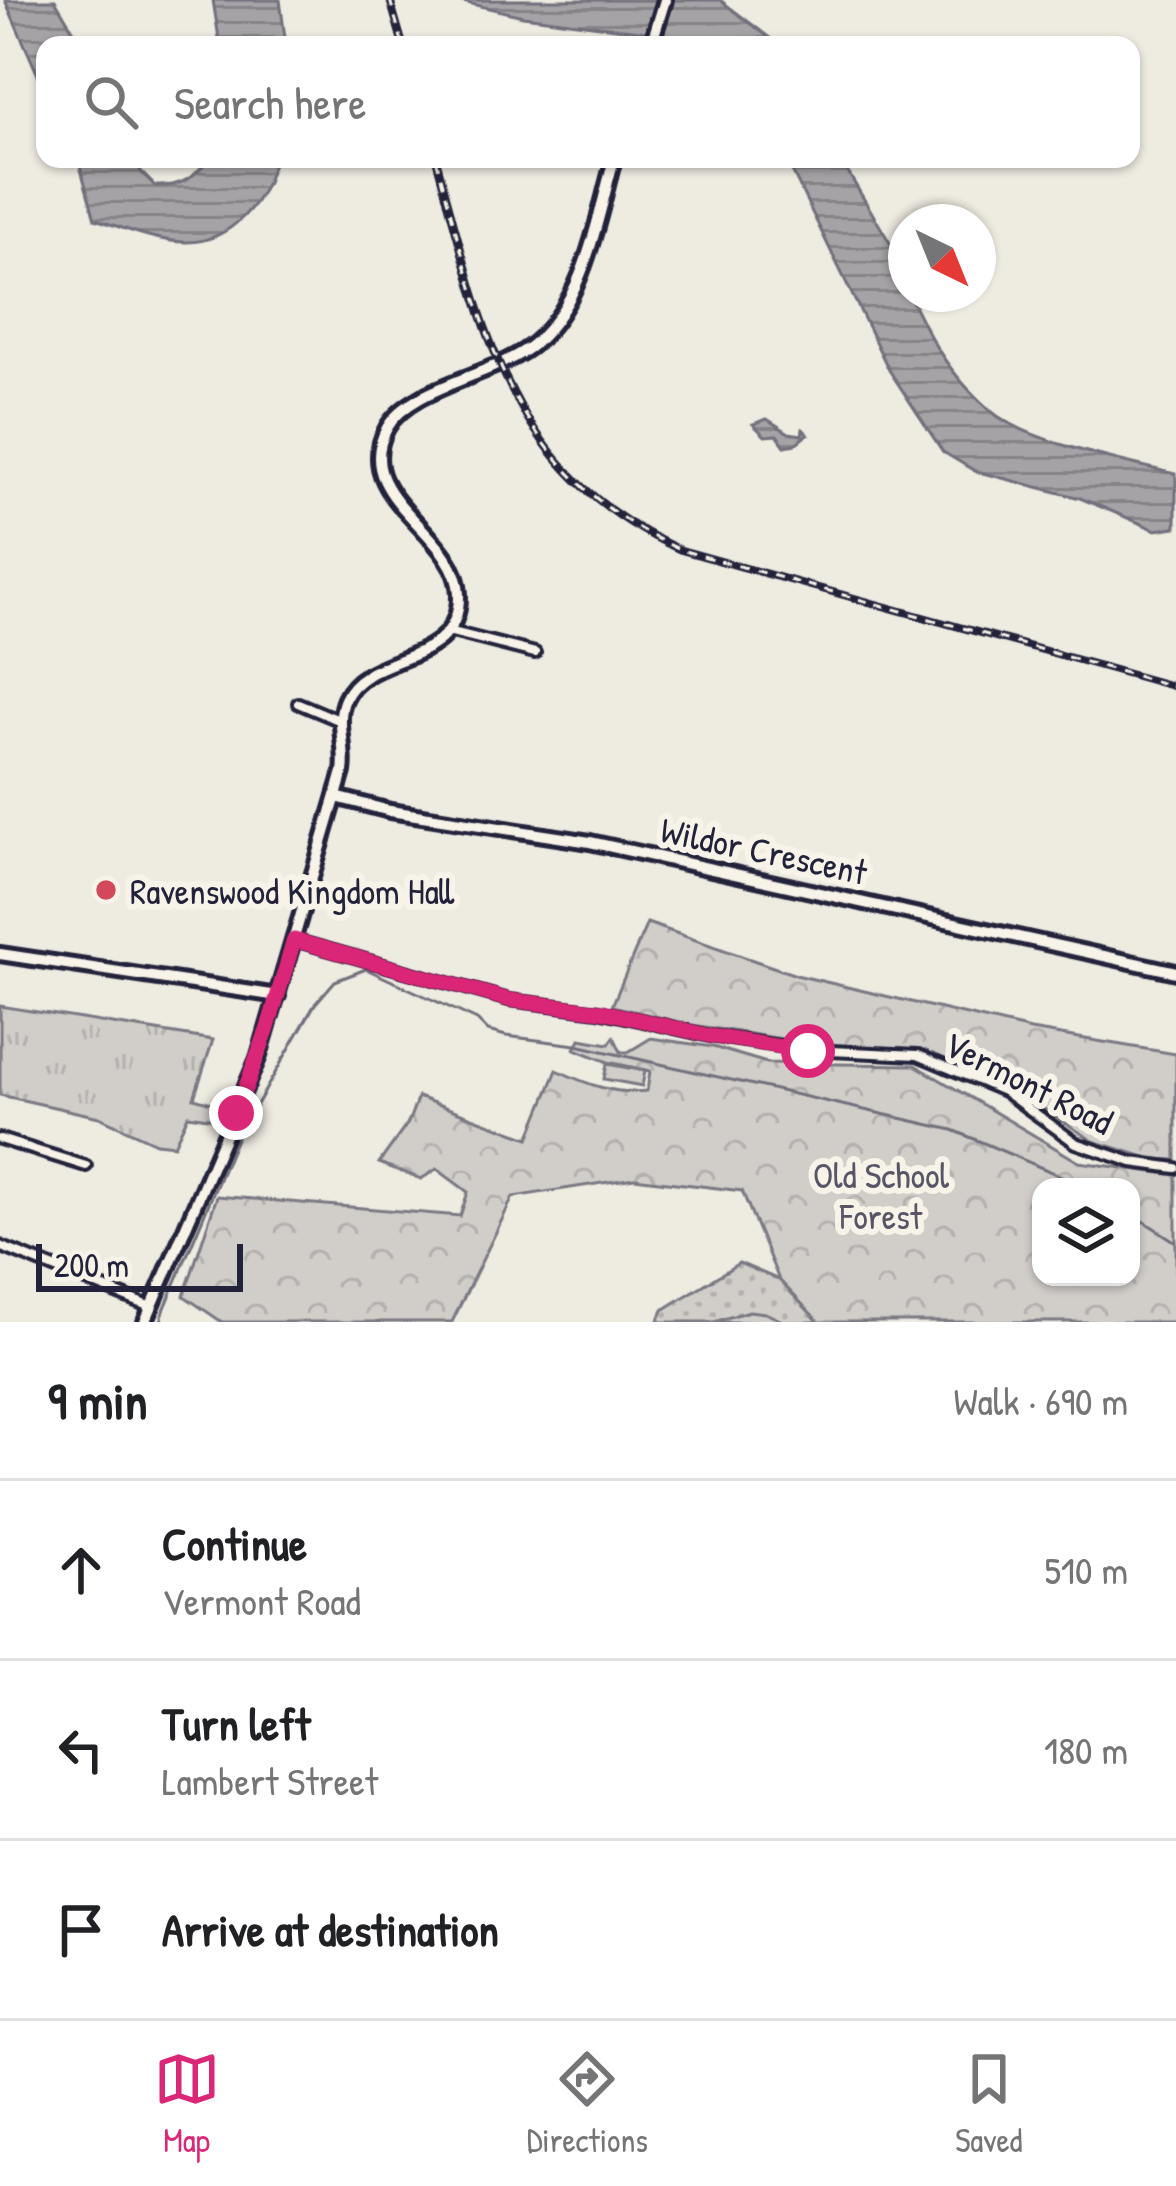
<!DOCTYPE html>
<meta charset="utf-8">
<style>
body{margin:0;font-family:"Patrick Hand",sans-serif;background:#f2f2f2;color:#202124}
.controls{position:absolute;right:36px;bottom:36px;display:grid;overflow:hidden;border-radius:24px;box-shadow:0 3px 9px #0004}
.controls button{width:108px;height:108px;display:grid;place-items:center;padding:0;border:0;border-bottom:3px solid #e0e0e0;background:#fff;color:#202124;font:60px sans-serif}
.compass{position:absolute;left:888px;top:204px;width:108px;height:108px;border-radius:50%;background:#fff;box-shadow:0 3px 9px #0004;rotate:137deg}
.scale{position:absolute;left:36px;bottom:30px;width:207px;box-sizing:border-box;padding-left:12px;border:6px solid #22223b;border-top:0;font-size:33px;line-height:42px;white-space:nowrap;color:#22223b;-webkit-text-stroke:9px #f7f3e8;paint-order:stroke}
.stop{position:absolute;width:36px;height:36px;margin:-27px;border:9px solid #db2777;border-radius:50%;background:#fff}
.stop.end{background:#db2777;border-color:#fff;box-shadow:0 3px 12px #0008}
.list{margin:0;padding:0;list-style:none}
h2{display:flex;justify-content:space-between;align-items:center;height:156px;margin:0;padding:0 48px;font-size:51px}
h2 small{font-size:39px;font-weight:400;color:#757577}
.list li{display:grid;grid-template-columns:78px 1fr auto;gap:36px;align-items:center;box-sizing:border-box;height:180px;padding:0 48px;border-top:3px solid #e0e0e0}
.list b{display:block;font-size:45px;white-space:nowrap}
.list p{margin:0;font-size:39px;white-space:nowrap;color:#757577}
.list em{font-size:39px;font-style:normal;color:#757577}
.icon{flex:none;width:66px;height:66px;fill:none;stroke:currentColor;stroke-width:2;stroke-linecap:round;stroke-linejoin:round}
.map{position:relative;flex:none;width:1176px;height:1322px;overflow:hidden}
.search{position:absolute;background:#fff;box-shadow:0 3px 9px #0004;left:36px;right:36px;top:36px;height:132px;display:flex;align-items:center;gap:30px;box-sizing:border-box;padding:0 42px;border-radius:24px;color:#757577;font-size:45px}
.sheet{height:696px;background:#fff}
nav{display:flex;justify-content:space-around;align-items:center;box-sizing:border-box;height:168px;border-top:3px solid #e0e0e0;background:#fff;font-size:33px;color:#757577}
nav a{display:grid;justify-items:center;gap:6px}
nav .on{color:#db2777}
.map>svg:first-child{display:block}
.grass{fill:url(#grass-tufts);stroke:#7a7882;stroke-width:3}
.forest{fill:url(#forest-crowns);stroke:#7a7882;stroke-width:3;fill-rule:evenodd}
.park{fill:url(#park-dots);stroke:#7a7882;stroke-width:3}
.garden{fill:#d1cdc9;stroke:#7a7882;stroke-width:3}
.water{fill:url(#water-rules);stroke:#716f7b;stroke-width:3}
.lines{fill:none;stroke-linecap:round;stroke-linejoin:round}
.stream{stroke:#716f7b;stroke-width:3}
.street-casing{stroke:#22223b;stroke-width:16}
.secondary-casing{stroke:#22223b;stroke-width:20}
.street{stroke:#f7f3e8;stroke-width:8}
.secondary{stroke:#f7f3e8;stroke-width:10}
.rail-casing{stroke:#22223b;stroke-width:8}
.rail{stroke:#f7f3e8;stroke-width:3;stroke-dasharray:9;stroke-linecap:butt}
.route{stroke:#db2777;stroke-width:15}
.poi-dot{fill:#d1495b;stroke:#f7f3e8;stroke-width:4.5}
.labels{text-anchor:middle;dominant-baseline:central;stroke-width:12;stroke-linejoin:round;paint-order:stroke}
.street-label{font-size:36px;fill:#22223b;stroke:#f7f3e8}
.poi-label{font-size:36px;fill:#22223b;stroke:#f7f3e8;text-anchor:start}
.park-label{font-size:36px;fill:#575566;stroke:#f7f3e8}
</style>
<div class="map">
<svg width="1176" height="1322" viewBox="0 0 1176 1322">
<defs>
<pattern id="grass-tufts" width="24" height="20" patternUnits="userSpaceOnUse" patternTransform="scale(3)"><rect width="24" height="20" fill="#d1cdc9"/><path d="M3 7l-1-3M5 7V3M7 7l1-3M15 17l-1-3M17 17v-4M19 17l1-3" fill="none" stroke="#b3b0ae"/></pattern>
<pattern id="forest-crowns" width="20" height="18" patternUnits="userSpaceOnUse" patternTransform="scale(3)"><rect width="20" height="18" fill="#d1cdc9"/><path d="M2 6a3 3 0 1 1 6 0M12 15a3 3 0 1 1 6 0" fill="none" stroke="#b3b0ae"/></pattern>
<pattern id="park-dots" width="8" height="8" patternUnits="userSpaceOnUse" patternTransform="scale(3)"><rect width="8" height="8" fill="#d1cdc9"/><path d="M2 2h.1M6 6h.1" fill="none" stroke="#b3b0ae" stroke-width="1.8" stroke-linecap="round"/></pattern>
<pattern id="water-rules" width="6" height="5" patternUnits="userSpaceOnUse" patternTransform="scale(3)"><rect width="6" height="5" fill="#a6a3a6"/><path d="M0 2.5h6" fill="none" stroke="#878488"/></pattern>
</defs>
<rect width="100%" height="100%" fill="#eeebe1"/>
<filter id="ink" filterUnits="userSpaceOnUse"><feTurbulence type="fractalNoise" baseFrequency=".00833" numOctaves="2"/><feDisplacementMap in="SourceGraphic" scale="24" xChannelSelector="R" yChannelSelector="G"/><feConvolveMatrix kernelMatrix="1 2 1 2 8 2 1 2 1" color-interpolation-filters="sRGB"/></filter>
<g filter="url(#ink)">
<!-- grass -->
<polygon class="grass" points="0,1006 213,1040 194,1098 226,1107 221,1120 188,1115 174,1145 156,1143 99,1117 0,1095"/>
<!-- forest -->
<g class="forest">
<polygon points="647,923 796,975 1031,1030 1176,1054 1176,1160 1152,1159 1093,1141 1009,1086 920,1049 815,1044 692,1025 612,1006"/>
<path d="M614 1037 621 1052H628L651 1038 713 1047 767 1063 915 1065 1079 1162 1176 1175V1322H819L779 1280 742 1191 634 1178 513 1197 452 1322H222L184 1296 217 1196 460 1216 468 1192 437 1169 421 1179 379 1163 408 1123 418 1097 529 1138 557 1070C586 1084 615 1095 647 1091L650 1071 608 1062 575 1049 580 1039 609 1044ZM1041 1187H1131V1277H1041Z"/>
</g>
<!-- park -->
<polygon class="park" points="739,1263 779,1280 819,1322 658,1322 663,1310"/>
<!-- garden -->
<g class="garden">
<polygon points="607,1064 645,1071 642,1086 604,1079"/>
<polygon points="749,1311 765,1313 785,1322 714,1322"/>
</g>
<!-- water -->
<g class="water">
<polygon points="5,0 55,0 82,45 45,45 45,91"/>
<polygon points="213,0 280,0 286,45 220,45"/>
<polygon points="454,0 720,0 779,45 698,45 684,37 523,16"/>
<path d="M78 159H136L141 172 155 186C181 187 192 179 209 159H274C266 200 231 243 185 242 157 242 121 227 95 219Z"/>
<path d="M786 159H840L893 248C898 277 910 296 923 323 939 355 963 387 991 411 1025 441 1129 463 1176 474V527L1156 530 1080 498 975 471 943 452 889 370Z"/>
<polygon points="767,419 789,433 802,435 803,429 808,434 795,444 785,446 777,435 765,436 753,424"/>
</g>
<g class="lines">
<!-- stream -->
<g class="stream">
<polyline points="248,1120 315,1004 335,981 366,969 477,1020 488,1031 506,1036 576,1045 953,1130 1087,1187"/>
<polyline points="1131,1213 1176,1242"/>
<polyline points="163,1322 162,1315 238,1134"/>
</g>
<defs>
<g id="street">
<polyline points="448,631 535,653"/>
<polyline points="298,703 341,721"/>
<polyline points="294,940 509,1000 599,1011 710,1036 808,1050 918,1055 1004,1091 1076,1143 1132,1162 1176,1168"/>
<polyline points="0,1139 86,1166"/>
<polyline points="0,1246 151,1307"/>
</g>
<g id="secondary">
<polyline points="651,45 665,0"/>
<polyline points="336,797 390,811 590,842 1176,972"/>
<polyline points="0,954 278,996"/>
<path d="M145 1322 259 1056 343 772C347 748 335 721 345 699 367 650 461 668 459 594 457 531 349 498 387 428 411 385 498 376 536 342 585 299 597 219 614 159"/>
</g>
</defs>
<!-- street casing -->
<use href="#street" class="street-casing"/>
<!-- secondary casing -->
<use href="#secondary" class="secondary-casing"/>
<!-- street -->
<use href="#street" class="street"/>
<!-- secondary -->
<use href="#secondary" class="secondary"/>
<defs>
<g id="rail">
<polyline points="390,0 403,45"/>
<path d="M436 159C483 325 506 472 681 550L1176 687"/>
</g>
</defs>
<!-- rail casing -->
<use href="#rail" class="rail-casing"/>
<!-- rail -->
<use href="#rail" class="rail"/>
</g>
</g>
<g class="lines" filter="url(#ink)">
<!-- route -->
<polyline class="route" points="236,1113 268,1028 294,940 509,1000 602,1011 710,1036 808,1051"/>
</g>
<!-- markers -->
<circle class="poi-dot" cx="106" cy="890" r="12"/>
<g class="labels">
<!-- street labels -->
<g class="street-label">
<text transform="translate(764 850) rotate(12)">Wildor Crescent</text>
<text transform="translate(1029 1082) rotate(27)">Vermont Road</text>
</g>
<!-- poi labels -->
<g class="poi-label">
<text x="130" y="890">Ravenswood Kingdom Hall</text>
</g>
<!-- park labels -->
<g class="park-label">
<text x="881" y="1174">Old School<tspan x="881" dy="41">Forest</tspan></text>
</g>
</g>
</svg>
<div class="controls">
<button><svg class="icon" aria-label="layers" viewBox="0 0 24 24"><path d="M12 4l9 5-9 5-9-5zM3 14l9 5 9-5"/></svg></button>
</div>
<svg class="compass" viewBox="-18 -18 36 36"><path d="M0-13l5 13h-10z" fill="#e53935"/><path d="M0 13l5-13h-10z" fill="#757577"/></svg>
<div class="scale">200 m</div>
<div class="stop" style="left:808px;top:1051px"></div>
<div class="stop end" style="left:236px;top:1113px"></div>
<div class="search"><svg class="icon" aria-label="search" viewBox="0 0 24 24"><circle cx="10" cy="10" r="6"/><path d="M15 15l6 6"/></svg>Search here</div>
</div>
<section class="sheet">
<h2>9 min<small>Walk · 690 m</small></h2>
<ul class="list">
<li><svg class="icon" aria-label="ahead" viewBox="0 0 24 24"><path d="M12 20V5M6 11l6-6 6 6"/></svg><div><b>Continue</b><p>Vermont Road</p></div><em>510 m</em></li>
<li><svg class="icon" aria-label="left" viewBox="0 0 24 24"><path d="M17 20v-9H6M10 6l-5 5 5 5"/></svg><div><b>Turn left</b><p>Lambert Street</p></div><em>180 m</em></li>
<li><svg class="icon" aria-label="arrive" viewBox="0 0 24 24"><path d="M6 21V4h12l-3 4 3 4H6"/></svg><div><b>Arrive at destination</b></div></li>
</ul>
</section>
<nav>
<a class="on"><svg class="icon" aria-label="map" viewBox="0 0 24 24"><path d="M3 6l6-2 6 2 6-2v14l-6 2-6-2-6 2zM9 4v14M15 6v14"/></svg>Map</a>
<a><svg class="icon" aria-label="directions" viewBox="0 0 24 24"><path d="M12 3l9 9-9 9-9-9zM9 14v-3h6M13 9l2 2-2 2"/></svg>Directions</a>
<a><svg class="icon" aria-label="saved" viewBox="0 0 24 24"><path d="M7 4h10v16l-5-4-5 4z"/></svg>Saved</a>
</nav>
